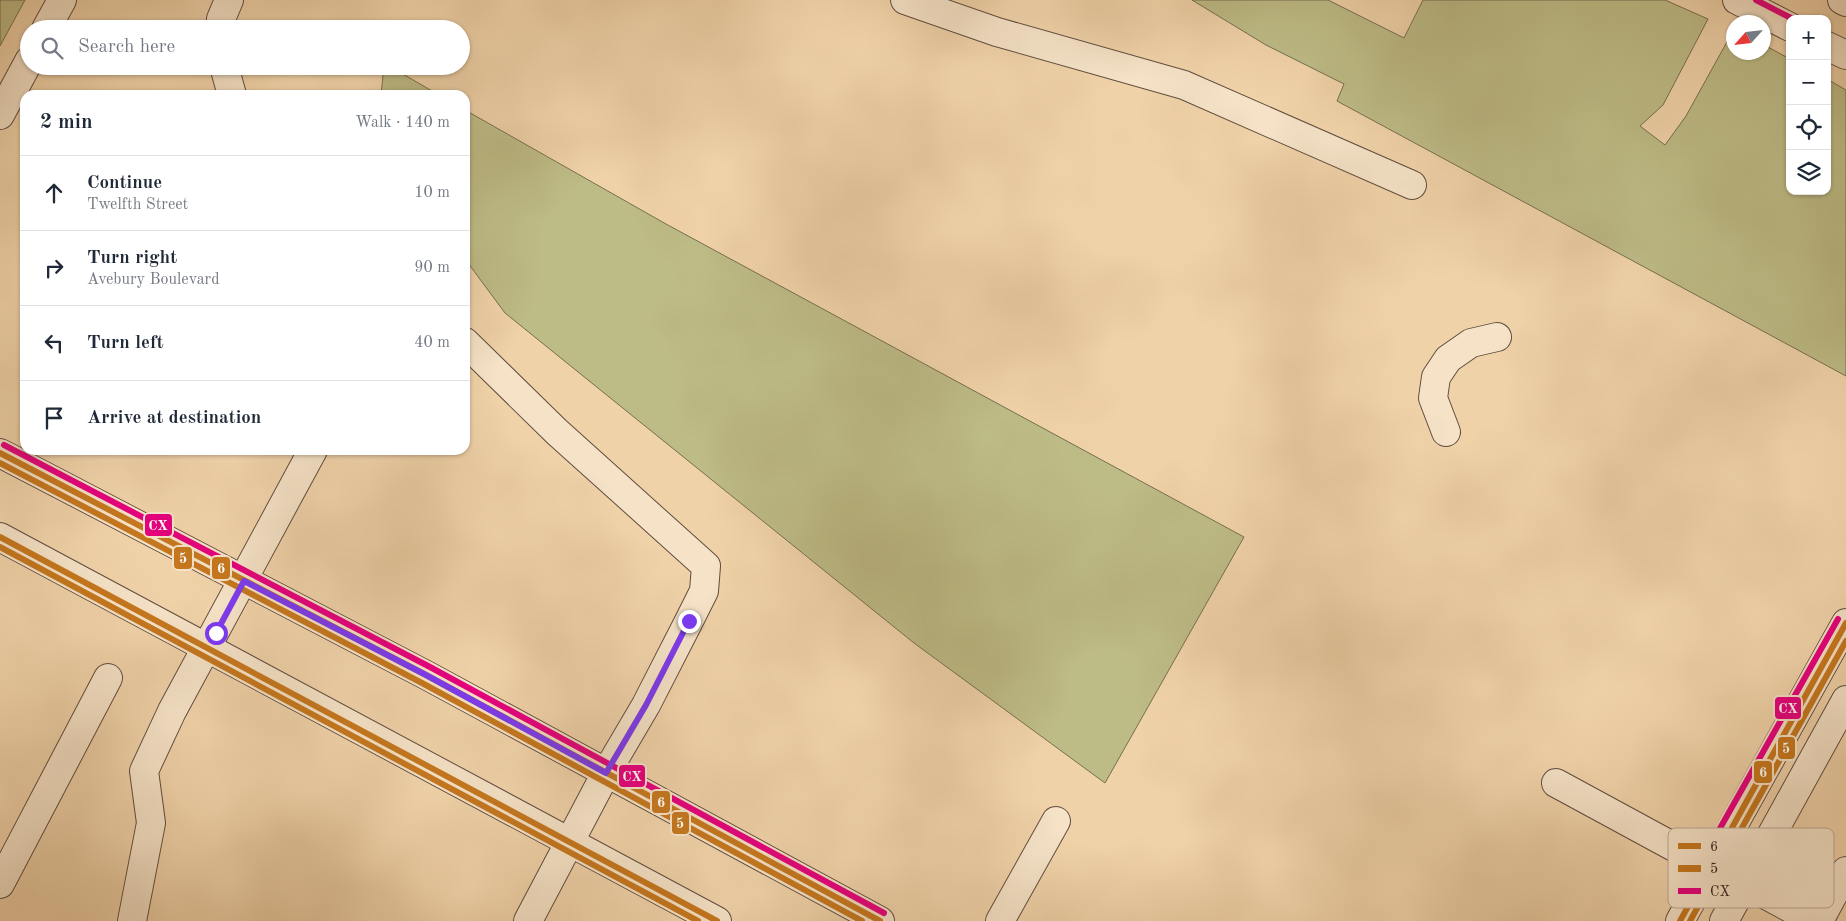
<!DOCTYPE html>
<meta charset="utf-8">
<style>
body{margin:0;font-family:"Old Standard TT",serif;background:#f2f2f3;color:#1f2937}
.controls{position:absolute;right:15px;top:15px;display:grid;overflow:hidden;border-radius:10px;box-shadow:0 1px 4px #0004}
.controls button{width:45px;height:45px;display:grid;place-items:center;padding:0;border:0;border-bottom:1px solid #e0e1e3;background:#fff;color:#1f2937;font:25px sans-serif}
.compass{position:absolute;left:1726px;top:15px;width:45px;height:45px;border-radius:50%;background:#fff;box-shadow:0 1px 4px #0004;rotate:243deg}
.stop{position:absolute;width:15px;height:15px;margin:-11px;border:4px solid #7c3aed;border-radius:50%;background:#fff}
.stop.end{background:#7c3aed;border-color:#fff;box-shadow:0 1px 5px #0008}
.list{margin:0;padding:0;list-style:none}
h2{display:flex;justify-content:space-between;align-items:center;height:65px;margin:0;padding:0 20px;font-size:21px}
h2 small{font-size:16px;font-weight:400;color:#747a83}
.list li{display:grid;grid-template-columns:32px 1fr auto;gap:15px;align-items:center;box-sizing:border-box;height:75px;padding:0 20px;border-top:1px solid #e0e1e3}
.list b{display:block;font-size:19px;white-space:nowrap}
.list p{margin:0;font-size:16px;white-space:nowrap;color:#747a83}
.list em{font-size:16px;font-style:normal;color:#747a83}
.icon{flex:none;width:28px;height:28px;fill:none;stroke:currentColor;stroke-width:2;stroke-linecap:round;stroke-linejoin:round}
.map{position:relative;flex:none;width:1846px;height:921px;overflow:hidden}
.search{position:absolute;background:#fff;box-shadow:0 1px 4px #0004;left:20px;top:20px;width:450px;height:55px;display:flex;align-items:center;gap:12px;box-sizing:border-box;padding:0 18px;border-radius:28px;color:#747a83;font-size:19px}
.panel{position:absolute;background:#fff;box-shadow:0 1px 4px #0004;left:20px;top:90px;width:450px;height:365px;border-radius:15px}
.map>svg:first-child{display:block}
.green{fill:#bdbb86;stroke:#776e51}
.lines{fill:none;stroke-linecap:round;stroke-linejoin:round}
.minor-casing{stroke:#614d3f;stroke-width:30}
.minor{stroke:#f5e2c7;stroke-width:28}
.bus-1-casing{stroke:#f5e2c7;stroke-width:10}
.bus-2-casing{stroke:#f5e2c7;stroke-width:10}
.bus-3-casing{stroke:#f5e2c7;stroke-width:10}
.bus-1{stroke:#c5771e;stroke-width:6}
.bus-2{stroke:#c5771e;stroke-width:6}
.bus-3{stroke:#e5007d;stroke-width:6}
.route{stroke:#7c3aed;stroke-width:6}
.key{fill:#f5e2c7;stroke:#baa894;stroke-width:1}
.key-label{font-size:14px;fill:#31211c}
.line-badge{stroke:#f5e2c7;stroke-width:2}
.badge-label{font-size:14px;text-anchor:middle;font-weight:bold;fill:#fff}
</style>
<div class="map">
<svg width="1846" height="921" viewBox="0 0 1846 921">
<rect width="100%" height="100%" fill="#f0d2a9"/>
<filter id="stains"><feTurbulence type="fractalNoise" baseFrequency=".004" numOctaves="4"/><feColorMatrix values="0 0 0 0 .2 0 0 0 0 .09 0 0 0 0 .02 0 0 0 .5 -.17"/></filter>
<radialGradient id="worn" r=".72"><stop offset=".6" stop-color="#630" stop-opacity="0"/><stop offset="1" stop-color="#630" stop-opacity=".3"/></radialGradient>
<!-- green -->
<g class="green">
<polygon points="0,0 25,0 0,46"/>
<polygon points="1192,0 1328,0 1404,38 1423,0 1665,0 1708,19 1663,105 1640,126 1665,145 1686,116 1733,31 1734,52 1764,52 1764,45 1790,59 1790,191 1827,191 1827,79 1846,90 1846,376 1337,101 1344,84 1266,45"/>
<polygon points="384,66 389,66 439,95 381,95"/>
<polygon points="465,110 666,224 1244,537 1105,783 914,643 505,313 465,259"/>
</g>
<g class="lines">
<defs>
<g id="minor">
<polyline points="905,0 997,32 1184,85 1412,185"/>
<polyline points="1737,0 1790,27"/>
<polyline points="1842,0 1846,2"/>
<polyline points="46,29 62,0"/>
<polyline points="220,29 221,19 229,0"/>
<polyline points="1827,46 1846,55"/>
<polyline points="224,66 232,95"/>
<polyline points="0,115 29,61"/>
<polyline points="465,342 557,432 706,566 704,591 689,621 646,705 606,773 528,921"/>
<polyline points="1446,432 1433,398 1436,377 1448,359 1471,343 1497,337"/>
<polyline points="0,453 426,675 880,921"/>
<polyline points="0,537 717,921"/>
<polyline points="1556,783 1709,866"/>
<polyline points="1744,883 1814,921"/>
<polyline points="0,884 108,678"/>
<polyline points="132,921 151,823 144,771 172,711 313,450"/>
<polyline points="1000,921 1056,821"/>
<polyline points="1680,921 1846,623"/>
<polyline points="1724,921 1846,700"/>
<polyline points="1819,921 1846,871"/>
</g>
</defs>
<!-- minor casing -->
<use href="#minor" class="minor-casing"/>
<!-- minor -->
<use href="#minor" class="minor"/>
<defs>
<g id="bus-1">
<polyline points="0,453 426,675 880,921"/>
<polyline points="0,537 717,921"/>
<polyline points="1680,921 1846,623"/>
</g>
<g id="bus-2">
<polyline points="0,463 422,683 862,921"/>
<polyline points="0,547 698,921"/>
<polyline points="1690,921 1846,641"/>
</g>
<g id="bus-3">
<polyline points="1756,0 1793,19"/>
<polyline points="4,445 430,667 884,913"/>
<polyline points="1701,862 1838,619"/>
</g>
</defs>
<!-- bus-1 casing -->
<use href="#bus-1" class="bus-1-casing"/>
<!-- bus-2 casing -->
<use href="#bus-2" class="bus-2-casing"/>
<!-- bus-3 casing -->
<use href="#bus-3" class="bus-3-casing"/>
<!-- bus-1 -->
<use href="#bus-1" class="bus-1"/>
<!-- bus-2 -->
<use href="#bus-2" class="bus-2"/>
<!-- bus-3 -->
<use href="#bus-3" class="bus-3"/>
</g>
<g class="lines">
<!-- route -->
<polyline class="route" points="216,633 244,581 426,675 606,773 646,705 689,621"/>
</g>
<!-- legend -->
<rect x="1668" y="828" width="166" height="80" rx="8" class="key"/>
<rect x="1678" y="843" width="23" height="6" fill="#c5771e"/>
<rect x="1678" y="865" width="23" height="7" fill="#c5771e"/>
<rect x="1678" y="888" width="23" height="6" fill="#e5007d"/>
<g class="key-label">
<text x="1710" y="851">6</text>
<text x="1710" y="873">5</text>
<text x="1710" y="896">CX</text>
</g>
<g class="line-badge">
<rect x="144" y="513" width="29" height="24" rx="5" fill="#e5007d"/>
<rect x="173" y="546" width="20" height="24" rx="5" fill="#c5771e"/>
<rect x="211" y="556" width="20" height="24" rx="5" fill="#c5771e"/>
<rect x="1774" y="696" width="28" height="24" rx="5" fill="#e5007d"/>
<rect x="1777" y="736" width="19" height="24" rx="5" fill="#c5771e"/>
<rect x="1753" y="760" width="20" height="24" rx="5" fill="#c5771e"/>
<rect x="618" y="764" width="28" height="24" rx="5" fill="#e5007d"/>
<rect x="651" y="790" width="20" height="24" rx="5" fill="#c5771e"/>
<rect x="671" y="811" width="19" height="24" rx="5" fill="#c5771e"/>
</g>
<g class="badge-label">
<text x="158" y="530">CX</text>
<text x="183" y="563">5</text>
<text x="221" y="573">6</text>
<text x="1788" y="713">CX</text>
<text x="1786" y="753">5</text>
<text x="1763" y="777">6</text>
<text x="632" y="781">CX</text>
<text x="661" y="807">6</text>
<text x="680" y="828">5</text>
</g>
<rect width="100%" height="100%" filter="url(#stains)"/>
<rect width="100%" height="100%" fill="url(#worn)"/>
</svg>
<div class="controls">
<button>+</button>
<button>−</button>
<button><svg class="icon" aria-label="locate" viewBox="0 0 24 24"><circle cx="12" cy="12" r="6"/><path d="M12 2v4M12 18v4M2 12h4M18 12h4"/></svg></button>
<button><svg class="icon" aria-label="layers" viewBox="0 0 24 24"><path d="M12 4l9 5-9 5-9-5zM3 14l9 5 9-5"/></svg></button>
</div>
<svg class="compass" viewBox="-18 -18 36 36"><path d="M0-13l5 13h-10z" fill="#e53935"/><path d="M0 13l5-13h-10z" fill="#747a83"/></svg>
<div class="stop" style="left:216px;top:633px"></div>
<div class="stop end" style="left:689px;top:621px"></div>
<div class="search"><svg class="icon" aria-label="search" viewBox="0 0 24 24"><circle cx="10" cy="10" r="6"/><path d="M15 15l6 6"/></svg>Search here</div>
<section class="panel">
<h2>2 min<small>Walk · 140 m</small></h2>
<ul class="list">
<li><svg class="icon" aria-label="ahead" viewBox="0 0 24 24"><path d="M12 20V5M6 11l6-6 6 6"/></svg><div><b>Continue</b><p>Twelfth Street</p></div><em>10 m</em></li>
<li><svg class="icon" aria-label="right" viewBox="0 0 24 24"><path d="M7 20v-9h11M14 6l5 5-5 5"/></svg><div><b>Turn right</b><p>Avebury Boulevard</p></div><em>90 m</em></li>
<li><svg class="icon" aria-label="left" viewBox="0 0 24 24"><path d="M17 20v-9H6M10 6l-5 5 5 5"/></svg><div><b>Turn left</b></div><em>40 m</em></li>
<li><svg class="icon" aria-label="arrive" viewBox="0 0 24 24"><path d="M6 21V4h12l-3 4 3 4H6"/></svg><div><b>Arrive at destination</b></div></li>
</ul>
</section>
</div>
